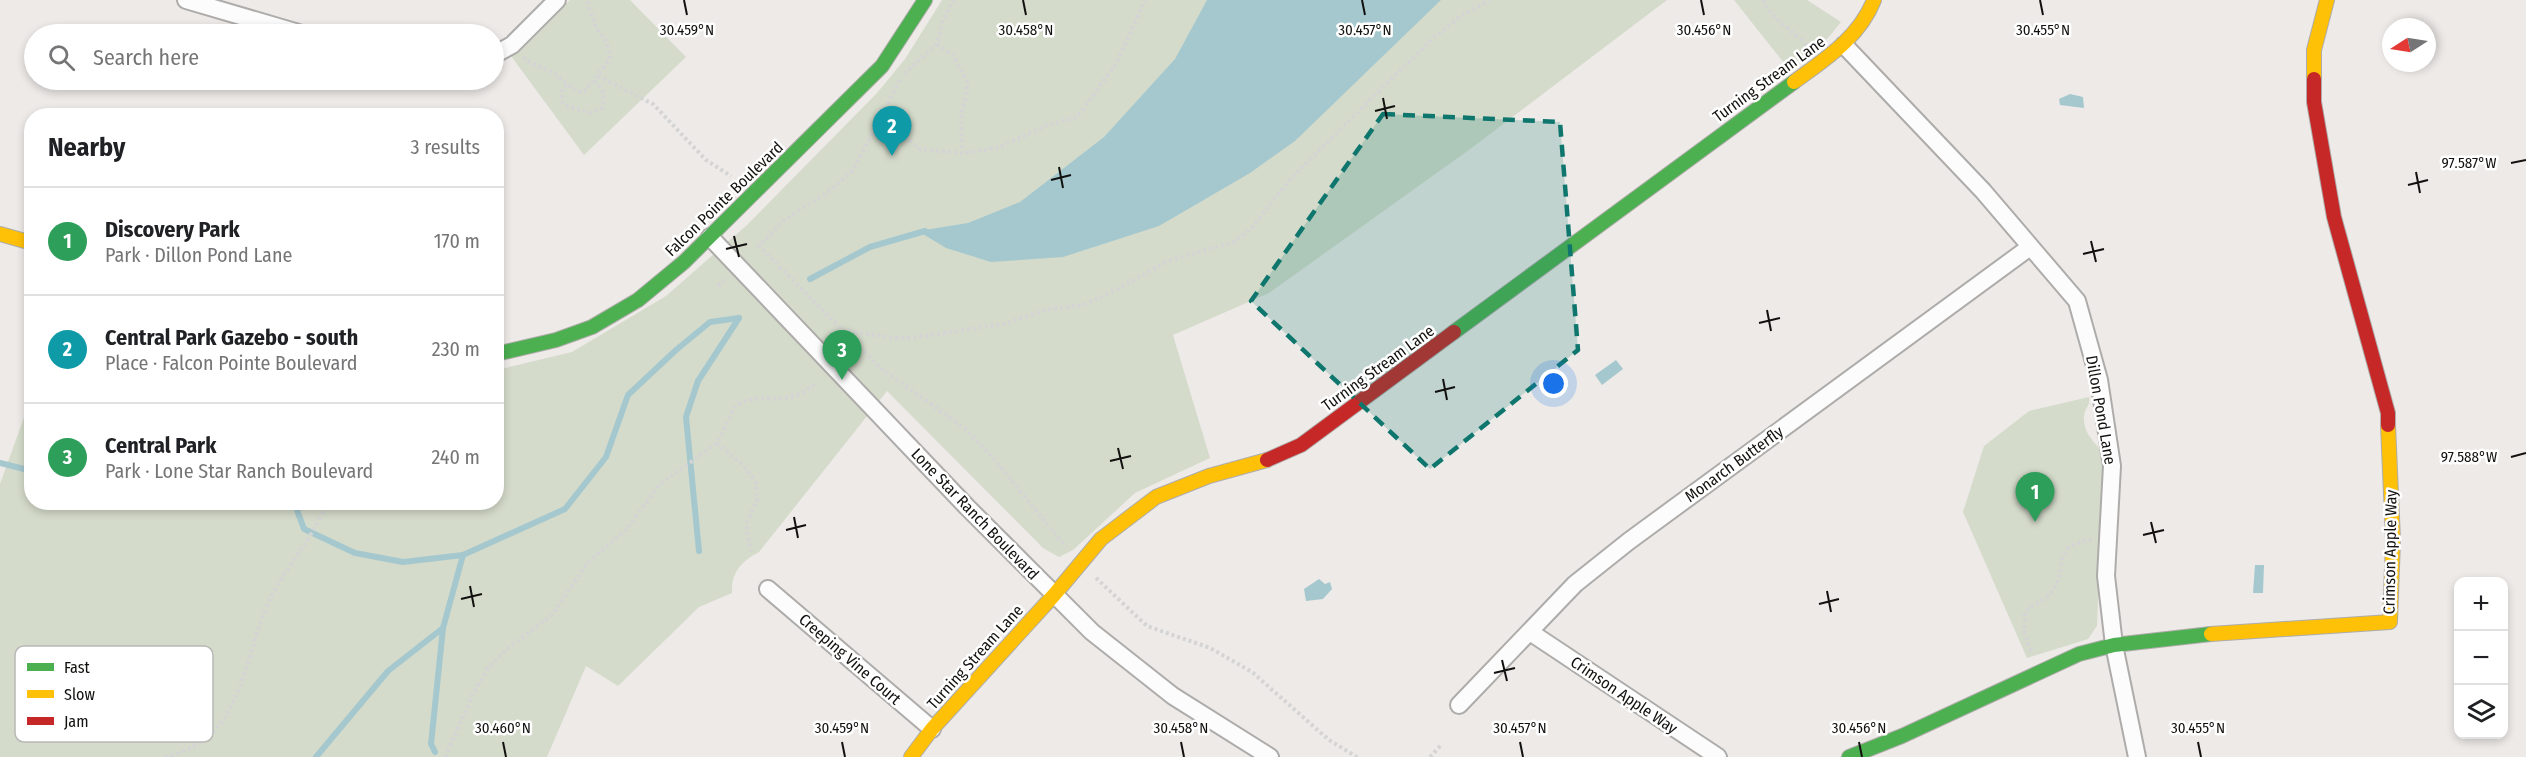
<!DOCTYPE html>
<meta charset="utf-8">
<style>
body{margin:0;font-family:"Fira Sans Condensed",sans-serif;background:#f2f2f2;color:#202124}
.controls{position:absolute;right:18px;bottom:18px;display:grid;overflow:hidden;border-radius:12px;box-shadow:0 3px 9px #0003}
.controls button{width:54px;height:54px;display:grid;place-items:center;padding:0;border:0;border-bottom:2px solid #e0e0e0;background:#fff;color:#202124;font:30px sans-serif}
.compass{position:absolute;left:2382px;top:18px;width:54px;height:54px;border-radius:50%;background:#fff;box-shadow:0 3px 9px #0003;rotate:258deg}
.you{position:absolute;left:1554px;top:384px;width:21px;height:21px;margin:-15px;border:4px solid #fff;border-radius:50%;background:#1a73e8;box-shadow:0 0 0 9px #1a73e833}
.badge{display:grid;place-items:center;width:39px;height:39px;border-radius:50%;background:#5f5d5b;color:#fff;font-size:20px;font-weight:700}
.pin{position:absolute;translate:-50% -50px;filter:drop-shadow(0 2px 3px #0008)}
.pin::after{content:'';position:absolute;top:32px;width:21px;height:18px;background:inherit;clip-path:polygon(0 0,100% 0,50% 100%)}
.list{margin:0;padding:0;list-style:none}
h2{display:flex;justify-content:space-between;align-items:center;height:78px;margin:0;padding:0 24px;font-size:26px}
h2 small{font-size:20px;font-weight:400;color:#757577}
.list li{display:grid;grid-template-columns:39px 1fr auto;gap:18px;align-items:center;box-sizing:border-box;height:108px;padding:0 24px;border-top:2px solid #e0e0e0}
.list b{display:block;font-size:22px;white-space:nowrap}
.list p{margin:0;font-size:20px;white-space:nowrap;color:#757577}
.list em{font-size:20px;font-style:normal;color:#757577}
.icon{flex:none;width:33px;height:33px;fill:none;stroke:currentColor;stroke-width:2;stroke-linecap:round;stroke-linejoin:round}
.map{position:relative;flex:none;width:2526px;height:757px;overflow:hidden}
.search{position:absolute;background:#fff;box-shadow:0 3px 9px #0003;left:24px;top:24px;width:480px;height:66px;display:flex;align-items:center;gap:15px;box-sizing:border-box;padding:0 21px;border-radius:33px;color:#757577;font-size:22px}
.panel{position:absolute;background:#fff;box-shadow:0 3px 9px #0003;left:24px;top:108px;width:480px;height:402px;border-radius:24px}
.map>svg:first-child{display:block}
.green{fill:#d5dbcb}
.water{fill:#a5c8ce}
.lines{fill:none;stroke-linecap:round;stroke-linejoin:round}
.stream{stroke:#a5c8ce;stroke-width:6}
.street-casing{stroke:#aeacaa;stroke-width:20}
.fast-casing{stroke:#aeacaa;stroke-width:16}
.slow-casing{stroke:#aeacaa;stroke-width:16}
.jam-casing{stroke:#aeacaa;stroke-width:16}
.path{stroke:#d4d4d4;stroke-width:4;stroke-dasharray:3 3;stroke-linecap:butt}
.street{stroke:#fcfcfc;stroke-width:16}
.fast{stroke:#4caf50;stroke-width:14}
.slow{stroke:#ffc107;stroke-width:14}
.jam{stroke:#c62828;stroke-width:14}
.marked{fill:#0f766e;fill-opacity:0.2;stroke:#0f766e;stroke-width:4.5;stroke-dasharray:12 8;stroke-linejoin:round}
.ticks{fill:none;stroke:#12110f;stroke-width:2}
.labels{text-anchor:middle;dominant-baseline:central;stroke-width:5;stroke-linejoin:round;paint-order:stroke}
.street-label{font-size:16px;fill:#12110f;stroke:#fff}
.key{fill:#fff;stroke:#b8b8b7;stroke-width:1.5}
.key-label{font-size:16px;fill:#12110f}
.ticks-label{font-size:15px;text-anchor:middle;fill:#12110f;stroke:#fff;stroke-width:5;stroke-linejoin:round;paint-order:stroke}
</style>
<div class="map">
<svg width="2526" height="757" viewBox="0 0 2526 757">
<rect width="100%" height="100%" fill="#edeae8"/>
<!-- green -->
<g class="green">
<polygon points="570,0 630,0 686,57 584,155 511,56"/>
<path d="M942 0H1667L1473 147 1269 293 1173 335 1210 458 1135 493 1073 550 1059 557 1043 548 887 391 759 552C742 561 731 572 732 593L699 607 618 686 586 666 547 757H0V484L31 398 32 502H496L497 370 572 352 666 296 747 225 877 93 905 59Z"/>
<polygon points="1734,0 1807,0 1841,22 1828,38 1788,68"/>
<path d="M2089 397C2091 406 2084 408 2084 417 2083 430 2091 439 2099 448L2103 467 2097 626 2088 639 2027 658 1963 512 1984 446 2029 411Z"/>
</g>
<!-- water -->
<g class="water">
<polygon points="1207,0 1441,0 1295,141 1250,173 1159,226 1063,257 991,262 946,248 918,231 968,223 1020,202 1104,137 1175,59"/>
<polygon points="2070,94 2083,97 2084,108 2060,105 2059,99"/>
<polygon points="1616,360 1623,369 1602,385 1595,375"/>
<polygon points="2255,565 2264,565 2263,593 2253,593"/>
<polygon points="1319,579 1325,584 1330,582 1332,589 1323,599 1306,601 1304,589"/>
</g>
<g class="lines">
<!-- stream -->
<g class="stream">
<polyline points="810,279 870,247 925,231"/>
<polyline points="0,463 32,471"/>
<polyline points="294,502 304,529 355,553 403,562 463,555 565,509 606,457 628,395 676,350 710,322 739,318"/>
<polyline points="699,551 686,417 698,381 739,318"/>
<polyline points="435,752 431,744 443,628"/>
<polyline points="316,757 388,671 443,628 463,555"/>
</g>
<defs>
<g id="street">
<polyline points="186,0 302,34"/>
<polyline points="1844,45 1983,191 2077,301 2099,380 2112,466 2106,576 2114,645 2137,757"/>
<polyline points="494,55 512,45 557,0"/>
<polyline points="710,237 967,507 1092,632 1173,696 1270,757"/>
<polyline points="768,589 932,729"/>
<polyline points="1530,632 1718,757"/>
<polyline points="1459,705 1575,584 1629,541 2030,247"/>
</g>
<g id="fast">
<polyline points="1454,332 1794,82"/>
<polyline points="496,354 556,340 592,327 638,300 684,262 882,66 925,0"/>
<polyline points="1849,757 1902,736 2079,654 2114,645 2211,634"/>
</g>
<g id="slow">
<polyline points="2314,79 2314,50 2327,0"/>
<path d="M1794 82C1825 59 1859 38 1874 0"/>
<polyline points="0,234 32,243"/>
<polyline points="2211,634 2390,622 2393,540 2388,425"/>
<polyline points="911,757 932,729 1054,595 1101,539 1156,497 1209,476 1267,460"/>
</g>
<g id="jam">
<polyline points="2314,79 2314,102 2334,217 2388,413 2388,425"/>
<polyline points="1267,460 1301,445 1454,332"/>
</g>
</defs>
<!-- street casing -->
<use href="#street" class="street-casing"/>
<!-- fast casing -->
<use href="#fast" class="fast-casing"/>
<!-- slow casing -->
<use href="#slow" class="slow-casing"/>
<!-- jam casing -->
<use href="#jam" class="jam-casing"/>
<!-- path -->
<g class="path">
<path d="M1763 0C1773 22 1792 28 1807 46"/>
<polyline points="937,44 953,55 967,82 967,92 961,113 962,153"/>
<path d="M523 57C531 66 540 66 550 71 562 78 569 88 583 93L610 59 607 42 596 28 587 0"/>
<polyline points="904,74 937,44 943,20 954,0"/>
<polyline points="598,76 653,104 706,160 731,176"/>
<polyline points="900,80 853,170 831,190 783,221 759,246 879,367 964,428 994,459 1066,547"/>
<path d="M567 85 562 91 561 100 565 105 590 113 602 108C605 97 604 88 594 81"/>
<polyline points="878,123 907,138 919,149 962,153 998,148 1045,126 1077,117 1116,64 1145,0"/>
<polyline points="718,286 726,278"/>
<polyline points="842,330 894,338 911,338 1004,324 1045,310 1083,305 1116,290 1168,261 1234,242 1252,228 1291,178 1433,38 1458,18 1489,0"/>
<polyline points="717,443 743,465 756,482 757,501 746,525 751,552"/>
<polyline points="1096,578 1147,626 1210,648 1252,672 1329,740 1357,757"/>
<path d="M2031 651 2024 632 2025 612C2033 603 2048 600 2054 589 2069 564 2048 548 2093 539"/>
<path d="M165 757C246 740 241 658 271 597 288 564 314 537 327 502"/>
<path d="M445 757 473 694 488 668 507 649 552 615 588 562 626 530 659 485 717 443 736 405C763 390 784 410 815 384"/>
<polyline points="1430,757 1441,745"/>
</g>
<!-- street -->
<use href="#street" class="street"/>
<!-- fast -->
<use href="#fast" class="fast"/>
<!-- slow -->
<use href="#slow" class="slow"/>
<!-- jam -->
<use href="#jam" class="jam"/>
</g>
<!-- marked area -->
<path class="marked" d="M1383 114 1560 122 1578 350 1430 469 1251 301Z"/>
<!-- ticks -->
<path class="ticks" d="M684 0 687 15M1023 0 1026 15M1362 0 1365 15M1701 0 1704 15M2040 0 2043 15M1383 98 1387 119M1375 111 1395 106M2511 163 2526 160M1059 167 1063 188M2416 172 2420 193M1051 180 1071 175M2408 185 2428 180M734 236 739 257M2091 241 2096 262M726 249 747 244M2083 254 2104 249M1767 310 1771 331M1759 323 1780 318M1443 379 1447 400M1435 392 1455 387M1118 448 1123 469M2511 457 2526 453M1110 461 1131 456M794 517 798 538M2151 522 2156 543M786 530 806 525M2143 535 2164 530M470 586 474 607M1827 591 1831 612M461 599 482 594M1819 604 1839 599M1502 660 1507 681M1494 673 1515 668M503 742 506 757M842 742 845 757M1181 742 1184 757M1520 742 1523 757M1859 742 1862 757M2198 742 2201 757"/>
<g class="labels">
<!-- street labels -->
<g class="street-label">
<text transform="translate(1769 79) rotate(-36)">Turning Stream Lane</text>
<text transform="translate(724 199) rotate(-44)">Falcon Pointe Boulevard</text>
<text transform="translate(1378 368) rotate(-36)">Turning Stream Lane</text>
<text transform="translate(2101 410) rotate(80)">Dillon Pond Lane</text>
<text transform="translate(1734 464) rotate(-36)">Monarch Butterfly</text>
<text transform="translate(975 514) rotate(46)">Lone Star Ranch Boulevard</text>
<text transform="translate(2390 552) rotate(-89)">Crimson Apple Way</text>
<text transform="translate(975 657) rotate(-48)">Turning Stream Lane</text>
<text transform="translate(850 659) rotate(41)">Creeping Vine Court</text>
<text transform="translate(1624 695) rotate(34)">Crimson Apple Way</text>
</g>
</g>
<!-- legend -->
<rect x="15" y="646" width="198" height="96" rx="9" class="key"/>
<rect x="27" y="663" width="27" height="8" fill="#4caf50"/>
<rect x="27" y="690" width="27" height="8" fill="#ffc107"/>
<rect x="27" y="717" width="27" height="8" fill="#c62828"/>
<g class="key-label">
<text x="64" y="673">Fast</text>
<text x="64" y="700">Slow</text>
<text x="64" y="727">Jam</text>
</g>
<g class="ticks-label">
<text x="687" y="35">30.459°N</text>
<text x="1026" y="35">30.458°N</text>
<text x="1365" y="35">30.457°N</text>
<text x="1704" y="35">30.456°N</text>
<text x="2043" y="35">30.455°N</text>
<text x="2469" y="168">97.587°W</text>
<text x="2469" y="462">97.588°W</text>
<text x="503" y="733">30.460°N</text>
<text x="842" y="733">30.459°N</text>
<text x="1181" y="733">30.458°N</text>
<text x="1520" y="733">30.457°N</text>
<text x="1859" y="733">30.456°N</text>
<text x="2198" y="733">30.455°N</text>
</g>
</svg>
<div class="controls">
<button>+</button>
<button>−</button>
<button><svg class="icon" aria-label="layers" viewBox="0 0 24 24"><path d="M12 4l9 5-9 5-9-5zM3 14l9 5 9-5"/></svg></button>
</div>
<svg class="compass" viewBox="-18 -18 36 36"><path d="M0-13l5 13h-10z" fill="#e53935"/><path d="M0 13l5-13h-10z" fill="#757577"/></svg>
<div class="you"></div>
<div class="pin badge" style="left:2035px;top:522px;background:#2e9e5b">1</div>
<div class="pin badge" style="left:892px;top:156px;background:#0f9aa8">2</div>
<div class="pin badge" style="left:842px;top:380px;background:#2e9e5b">3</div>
<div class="search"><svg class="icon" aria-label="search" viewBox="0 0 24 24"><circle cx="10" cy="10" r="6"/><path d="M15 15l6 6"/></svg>Search here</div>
<section class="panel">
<h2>Nearby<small>3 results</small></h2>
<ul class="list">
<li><span class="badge" style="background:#2e9e5b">1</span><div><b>Discovery Park</b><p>Park · Dillon Pond Lane</p></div><em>170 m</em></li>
<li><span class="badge" style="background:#0f9aa8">2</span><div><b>Central Park Gazebo - south</b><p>Place · Falcon Pointe Boulevard</p></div><em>230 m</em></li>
<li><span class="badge" style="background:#2e9e5b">3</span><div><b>Central Park</b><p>Park · Lone Star Ranch Boulevard</p></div><em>240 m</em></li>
</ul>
</section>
</div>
